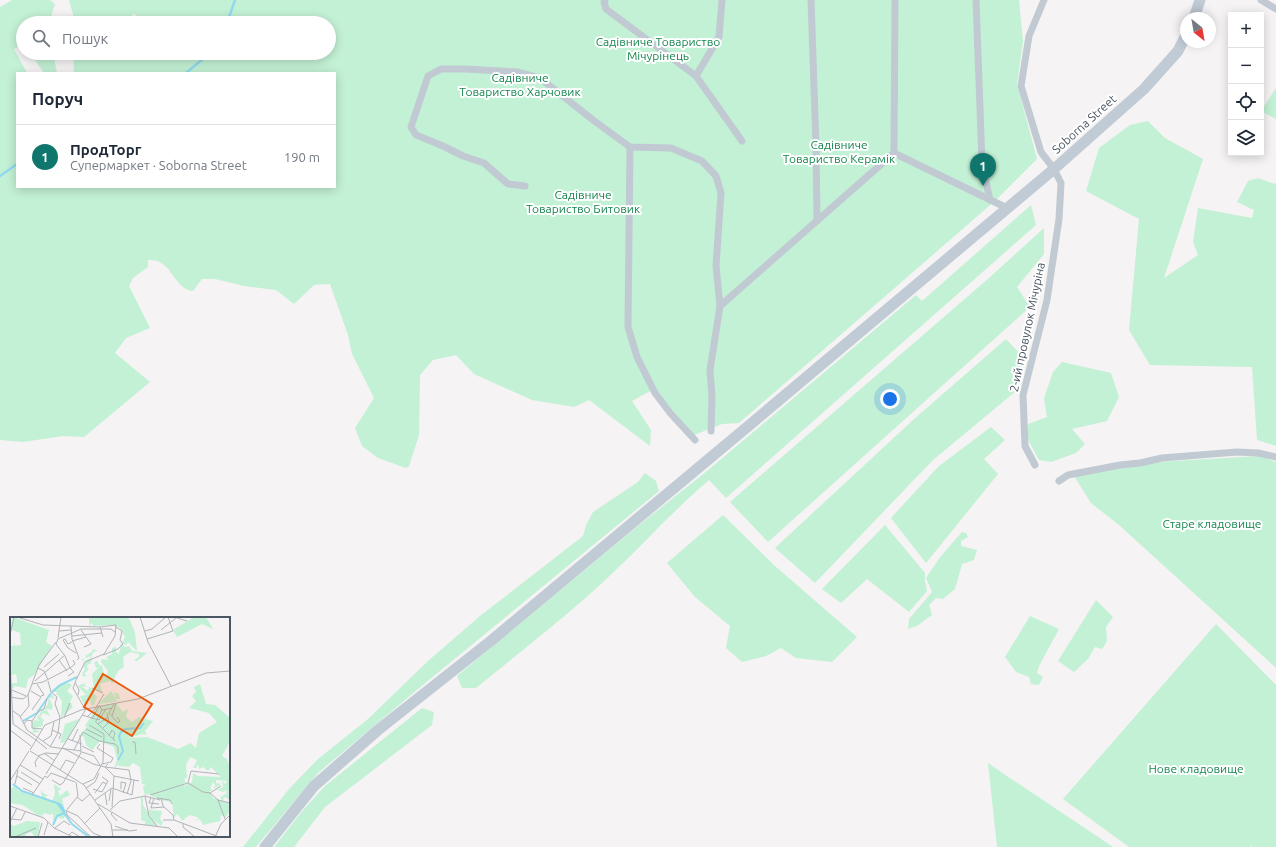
<!DOCTYPE html>
<html lang="uk">
<meta charset="utf-8">
<style>
body{margin:0;font-family:Ubuntu,sans-serif;background:#f2f2f3;color:#1f2937}
.controls{position:absolute;right:12px;top:12px;display:grid;overflow:hidden;border-radius:0px;box-shadow:0 2px 10px #0003}
.controls button{width:36px;height:36px;display:grid;place-items:center;padding:0;border:0;border-bottom:1px solid #e0e1e3;background:#fff;color:#1f2937;font:20px sans-serif}
.compass{position:absolute;left:1180px;top:12px;width:36px;height:36px;border-radius:50%;background:#fff;box-shadow:0 2px 10px #0003;rotate:149deg}
.you{position:absolute;left:890px;top:399px;width:14px;height:14px;margin:-10px;border:3px solid #fff;border-radius:50%;background:#1a73e8;box-shadow:0 0 0 6px #1a73e833}
.badge{display:grid;place-items:center;width:26px;height:26px;border-radius:50%;background:#0f766e;color:#fff;font-size:13px;font-weight:700}
.pin{position:absolute;translate:-50% -33px;filter:drop-shadow(0 1px 2px #0008)}
.pin::after{content:'';position:absolute;top:21px;width:14px;height:12px;background:inherit;clip-path:polygon(0 0,100% 0,50% 100%)}
.list{margin:0;padding:0;list-style:none}
h2{display:flex;justify-content:space-between;align-items:center;height:52px;margin:0;padding:0 16px;font-size:17px}
h2 small{font-size:13px;font-weight:400;color:#747a83}
.list li{display:grid;grid-template-columns:26px 1fr auto;gap:12px;align-items:center;box-sizing:border-box;height:64px;padding:0 16px;border-top:1px solid #e0e1e3}
.list b{display:block;font-size:15px;white-space:nowrap}
.list p{margin:0;font-size:13px;white-space:nowrap;color:#747a83}
.list em{font-size:13px;font-style:normal;color:#747a83}
.icon{flex:none;width:22px;height:22px;fill:none;stroke:currentColor;stroke-width:2;stroke-linecap:round;stroke-linejoin:round}
.map{position:relative;flex:none;width:1276px;height:847px;overflow:hidden}
.search{position:absolute;background:#fff;box-shadow:0 2px 10px #0003;left:16px;top:16px;width:320px;height:44px;display:flex;align-items:center;gap:10px;box-sizing:border-box;padding:0 14px;border-radius:22px;color:#747a83;font-size:15px}
.panel{position:absolute;background:#fff;box-shadow:0 2px 10px #0003;left:16px;top:72px;width:320px;height:116px;border-radius:0px}
.map>svg:first-child{display:block}
.green{fill:#c3f1d5}
.lines{fill:none;stroke-linecap:round;stroke-linejoin:round}
.stream{stroke:#90daee;stroke-width:2.5}
.street{stroke:#c1cad2;stroke-width:7}
.secondary{stroke:#c1cbd6;stroke-width:11}
.labels{text-anchor:middle;dominant-baseline:central;stroke-width:4;stroke-linejoin:round;paint-order:stroke}
.park-label{font-size:12px;fill:#17864f;stroke:#fff}
.street-label{font-size:12px;fill:#4a5661;stroke:#fff}
.inset-river{fill:none;stroke:#90daee;stroke-width:2}
.inset-road{fill:none;stroke:#b1b4b9;stroke-width:1}
.view{fill:#e8590c;fill-opacity:0.15;stroke:#e8590c;stroke-width:2}
.inset-edge{fill:none;stroke:#4a5661;stroke-width:2}
</style>
<div class="map">
<svg width="1276" height="847" viewBox="0 0 1276 847">
<rect width="100%" height="100%" fill="#f5f3f3"/>
<!-- green -->
<g class="green">
<path d="M12 0H50L55 4 49 23H23V44L14 49 27 73H17V187H335V73H74L73 53H329V23H144L139 17 132 13 135 23H70L74 18 69 0H1019L1023 41 1017 84 1037 159 996 200 739 423 722 424 694 435 654 389 632 401 651 430 650 446 589 400 574 407 532 400 474 374 456 355 433 360 420 375 419 435 409 466 406 468 378 458 362 446 355 428 374 398 352 354 348 335 330 284 314 285 294 304 276 290 244 286 215 279H202L193 291C175 289 173 266 157 261 154 260 151 260 148 260V267L133 278 129 286 150 328 126 338 115 353 150 382 84 437 63 436 23 442 0 440V7Z"/>
<polygon points="30,53 53,53 57,73 44,73"/>
<polygon points="1276,88 1276,119 1261,111"/>
<polygon points="1148,121 1165,138 1203,159 1164,278 1198,255 1193,242 1198,208 1252,218 1254,210 1237,202 1248,181 1258,178 1275,184 1276,181 1276,446 1257,440 1252,367 1150,365 1129,330 1139,219 1086,191 1099,148 1130,125"/>
<path d="M1031 205 1036 225 726 498 709 480C668 515 632 557 591 593 554 626 515 656 476 688H462L457 676 639 525 707 471 916 295 922 301Z"/>
<polygon points="1044,228 1044,254 1017,287 1030,307 768,542 730,502 989,278"/>
<polygon points="1006,339 1024,358 1016,391 933,460 815,583 775,548 913,420"/>
<polygon points="1062,362 1111,373 1119,397 1107,421 1072,429 1085,444 1076,453 1051,462 1039,460 1027,438 1028,424 1047,417 1044,398 1053,372"/>
<polygon points="991,427 1005,440 984,459 998,474 926,563 891,518 939,466"/>
<polygon points="1259,456 1276,462 1276,668 1119,525 1091,503 1074,476 1157,462"/>
<polygon points="645,473 656,481 659,491 418,689 318,773 256,847 243,847 289,789 318,759 368,719 428,661 480,616 583,536 586,525 593,512 638,482"/>
<polygon points="723,515 775,566 857,637 832,662 796,658 781,648 766,656 742,662 726,648 730,626 695,597 667,563"/>
<polygon points="885,525 925,573 925,581 927,591 909,612 867,579 841,603 822,589"/>
<polygon points="962,532 966,533 968,537 961,541 961,546 977,550 974,560 962,564 955,589 943,599 936,598 929,605 932,615 917,626 908,629 909,619 932,592 926,578 941,556"/>
<polygon points="1096,600 1113,617 1106,627 1107,641 1102,649 1095,647 1088,659 1074,672 1058,661"/>
<polygon points="1030,616 1059,629 1039,666 1037,673 1043,677 1039,685 1031,684 1029,677 1016,672 1005,657"/>
<polygon points="1216,624 1276,685 1276,847 1252,847 1251,845 1250,847 1129,847 1063,799"/>
<polygon points="422,708 434,712 432,725 325,807 294,847 274,847 304,809 325,786"/>
<polygon points="988,763 1001,772 1113,847 997,847"/>
</g>
<g class="lines">
<!-- stream -->
<g class="stream">
<polyline points="227,23 235,0"/>
<polyline points="186,73 210,53"/>
<polyline points="0,176 17,164"/>
</g>
<!-- street -->
<g class="street">
<polyline points="605,0 604,2 606,9 696,76 742,141"/>
<polyline points="811,0 816,145 817,221"/>
<polyline points="976,0 982,163 990,200"/>
<polyline points="1261,0 1276,9"/>
<polyline points="696,76 719,37 722,0"/>
<polyline points="630,147 628,327 637,357 655,393 671,414 695,440"/>
<polyline points="894,153 895,0"/>
<polyline points="525,186 508,184 484,163 463,156 443,146 416,135 411,127 428,76 441,69 465,69 517,72 540,78 593,120 630,147 671,148 702,161 716,176 721,193 716,266 720,306 710,370 712,397 711,431"/>
<polyline points="720,306 894,153 1007,208"/>
<polyline points="1035,465 1025,446 1023,395 1047,300 1059,219 1061,183 1054,169 1041,152 1021,86 1029,36 1044,0"/>
<polyline points="1059,481 1068,475 1120,465 1140,463 1162,458 1237,452 1258,453 1276,457"/>
</g>
<!-- secondary -->
<g class="secondary">
<polyline points="1194,18 1200,0"/>
<polyline points="265,847 314,786 378,730 492,640 746,428 1054,169 1144,89 1178,51 1186,35"/>
</g>
</g>
<g class="labels">
<!-- park labels -->
<g class="park-label">
<text x="658" y="41">Садівниче Товариство<tspan x="658" dy="14">Мічурінець</tspan></text>
<text x="520" y="77">Садівниче<tspan x="520" dy="14">Товариство Харчовик</tspan></text>
<text x="839" y="144">Садівниче<tspan x="839" dy="14">Товариство Керамік</tspan></text>
<text x="583" y="194">Садівниче<tspan x="583" dy="14">Товариство Битовик</tspan></text>
<text x="1212" y="523">Старе кладовище</text>
<text x="1196" y="768">Нове кладовище</text>
</g>
<!-- street labels -->
<g class="street-label">
<text transform="translate(1084 124) rotate(-42)">Soborna Street</text>
<text transform="translate(1027 327) rotate(-78)">2-ий провулок Мічуріна</text>
</g>
</g>
<!-- overview -->
<g transform="translate(10 617)">
<rect width="220" height="220" fill="#f5f3f3"/>
<path d="M3 0 39 13 36 25 42 29 24 58 18 62 16 71 5 69 2 72V66H7V62L6 57 1 58V29H4L5 24V29L11 28 10 16 0 12ZM79 0H116L120 3 125 16 127 34 118 25 116 28 112 26 115 20 109 10 100 8 83 9 82 6 79 9ZM184 0H196L203 12 192 7 167 20 163 13ZM111 26 115 30 119 29 122 34 137 36 127 44 124 43 129 40V37L120 35 113 40 114 50 108 54 102 67 100 64 90 67 92 75 84 72 82 57 89 50 86 51 84 45 87 44 90 49 92 48 94 58 97 57 98 54 91 45 92 42 99 43 96 40 102 37V31L106 30V35L109 37ZM82 32 87 33 82 37 81 46 77 48 78 53 74 57 77 58 74 60 72 57 75 52 73 49 76 44H74L72 43V41L75 44 81 41 80 39 77 41 75 39 83 34ZM79 64 74 67 77 70 71 69 78 74 79 70 85 73 83 76 87 80 84 88H81L80 82 74 87 70 79 76 78 68 69ZM59 66 62 68 57 74 63 79 60 85 63 90 51 101 52 84 48 78H46L47 75H43L48 68ZM190 67 196 87 205 88 220 101V124L212 139 217 142 220 151V176H217L220 178V183L215 180 212 184 210 180 216 177 217 173 213 175 207 173 213 170 212 164 215 167 217 164 206 163V166L211 167 204 172 205 168 203 165 201 170 200 169 202 174H199L203 181 220 186V193L216 200 211 198 210 204 193 208 190 202 185 204 189 201 187 200 179 198 172 204 168 197 164 200 162 185 151 183 142 179 141 177 135 178 133 171 135 167H132L130 150 123 146 119 150 109 149V147L104 152 107 143 104 130 90 124 82 133 76 128 74 120 70 118 77 110 75 109 87 89 106 86 113 95 118 92 116 100 122 105 129 100 143 104 135 114 137 118 132 117 118 121 137 120 168 132 181 126 186 131 189 116 207 105 199 96 179 91 186 84 182 79 186 75 184 70ZM180 140 187 143 183 151H186L188 147 189 152 193 150 198 154 201 150 211 160 188 159 183 156 182 165 174 169 173 166H176L174 162 177 161 176 148ZM101 74 106 81 104 75 109 77 110 82H106V84L120 83 88 87ZM39 78H42L45 82 39 80 43 90 41 93 36 91 40 99 33 96 30 100 35 104H33V109L24 111 30 115 23 116 22 106 25 103 29 104 27 101 32 93 37 94 34 92 38 87ZM69 102 56 125 50 126 55 107ZM44 167 51 172 48 174 50 179 57 173 60 178 52 182 56 198 53 202 47 200 44 208 43 196 41 198 34 196 31 200V198L29 199 13 188 0 186V173L4 169 9 174 32 182 31 173 33 176 39 179H35L37 182 35 183 42 185 45 176ZM133 179V188L147 209 134 208 136 205 131 203V180ZM139 190 140 193 152 194 150 202 153 205 151 209 139 199ZM17 204 30 205 28 220H25L21 215 16 217V220H0V207L4 209Z" fill="#c3f1d5" fill-rule="evenodd"/>
<path class="inset-river" d="M42 75 50 68 67 60M13 104 27 96 41 76M108 143 113 134 109 119 111 115 115 112 130 111 134 106M3 167 12 174 47 186 62 207 79 220M47 186 51 188 55 195M43 208 47 199 54 196"/>
<path class="inset-road" d="M7 0 33 8 90 10M130 0 138 25 161 69M164 0 177 4M61 9 62 22 69 41 67 43M71 12H101L105 15M71 13 81 27 74 30M151 13 166 1M49 14 61 13M135 14 142 12 156 0M0 18 4 0M62 19 92 16M48 21 51 0M137 22 163 14 158 0M62 24 76 20M62 25 58 27 55 22 53 23 58 31 66 36M93 38 108 32 113 27 110 23 112 14 106 10M49 43 57 54M0 44 3 107 26 123M34 50 49 37M28 51 34 54 38 63M58 59 64 55 60 51 65 47 63 43M25 64 55 38M38 64 41 75 47 80 45 87 50 100 48 116 40 130M65 66 63 71 75 92M22 67 29 48 46 25M27 67 34 78 31 79M82 71 93 76M2 73 16 79M21 74 31 80 22 93M68 78 69 73 65 65 75 45 94 37 105 19 106 8 90 10 93 20M0 80 13 82 18 78M104 87 99 96 108 106 110 104 107 100M89 88 92 93 102 91M3 94 10 99 17 113 41 130 71 134M72 98 89 103 96 92M102 99 106 86M10 100 19 89 18 78 22 67 33 65 60 51 55 39 46 27 48 22 71 12M77 100 85 92 94 77M54 101 60 86M82 102 89 89M22 104V111L32 112M85 104 105 124M86 104 92 93M14 107 17 103 22 104 29 94 34 92 37 82M88 107 98 100M76 112 92 120M92 112 99 105 97 96M0 113 21 129M42 113 51 117 49 122M99 119 102 113 105 116 103 122M58 122 72 127M26 123 37 132M33 124 41 119 44 105M62 124 68 112M122 125H125L126 137M90 127 87 131 103 141 101 145 92 147M72 129 84 135M53 131 83 147 95 150 104 159 129 164M20 133 35 108 71 93 128 82 196 56 220 54M64 133 73 115 89 124 105 127 108 130V137M20 134 74 168 101 207 103 220M72 135 84 139 90 148M34 136 45 144M28 139 36 136 49 137M98 147 95 150 119 153 121 164 117 177M10 148 33 162M26 150 25 145 29 139M50 153 56 143 64 146M11 155 30 167M36 157 76 92M7 159 22 168M38 160 41 156 65 165M42 163 50 168 53 166 71 136 70 118M0 164 19 134M66 165 68 179 56 194 57 198 81 220M178 166 193 175 200 176 208 183 220 186M178 166 181 154 209 157M5 167 8 153M73 167 84 162 93 145 94 117 79 108M13 171 24 176M76 171 85 165 89 156M83 172 92 175 98 164 92 160M111 172V165L116 166 113 176M85 176 93 165 96 167M95 176 97 188M200 176 211 169M22 178 35 159 38 161M122 178 124 163M140 178 178 166M67 180 72 184 80 177M141 180 139 186 149 187M144 181 141 191 154 190M147 181 160 183 162 187M151 181 153 189 163 198 164 203M85 183 102 171 122 178M208 183 215 202M99 184 101 172M88 187 120 206 159 211 168 220M0 189 34 201 44 211 63 220M102 190 104 159M100 193 110 184 135 179M57 194 68 199 83 216 93 220M103 195 101 197 107 204M2 202 11 203 15 195M153 203H164L209 220M0 205 7 191M74 207 90 191M173 207V210L185 220M105 209 119 214 127 213M148 210 139 199 135 179 150 183M45 211 54 204 60 208M102 213H118M34 218 38 205M59 218 62 215 70 220M5 220 26 211M28 220 32 206M205 220 211 207 220 198"/>
<path class="view" d="M93 57 142 87 122 119 74 90Z"/>
<rect width="220" height="220" class="inset-edge"/>
</g>
</svg>
<div class="controls">
<button>+</button>
<button>−</button>
<button><svg class="icon" aria-label="locate" viewBox="0 0 24 24"><circle cx="12" cy="12" r="6"/><path d="M12 2v4M12 18v4M2 12h4M18 12h4"/></svg></button>
<button><svg class="icon" aria-label="layers" viewBox="0 0 24 24"><path d="M12 4l9 5-9 5-9-5zM3 14l9 5 9-5"/></svg></button>
</div>
<svg class="compass" viewBox="-18 -18 36 36"><path d="M0-13l5 13h-10z" fill="#e53935"/><path d="M0 13l5-13h-10z" fill="#747a83"/></svg>
<div class="you"></div>
<div class="pin badge" style="left:983px;top:186px">1</div>
<div class="search"><svg class="icon" aria-label="search" viewBox="0 0 24 24"><circle cx="10" cy="10" r="6"/><path d="M15 15l6 6"/></svg>Пошук</div>
<section class="panel">
<h2>Поруч<small></small></h2>
<ul class="list">
<li><span class="badge">1</span><div><b>ПродТорг</b><p>Супермаркет · Soborna Street</p></div><em>190 m</em></li>
</ul>
</section>
</div>
